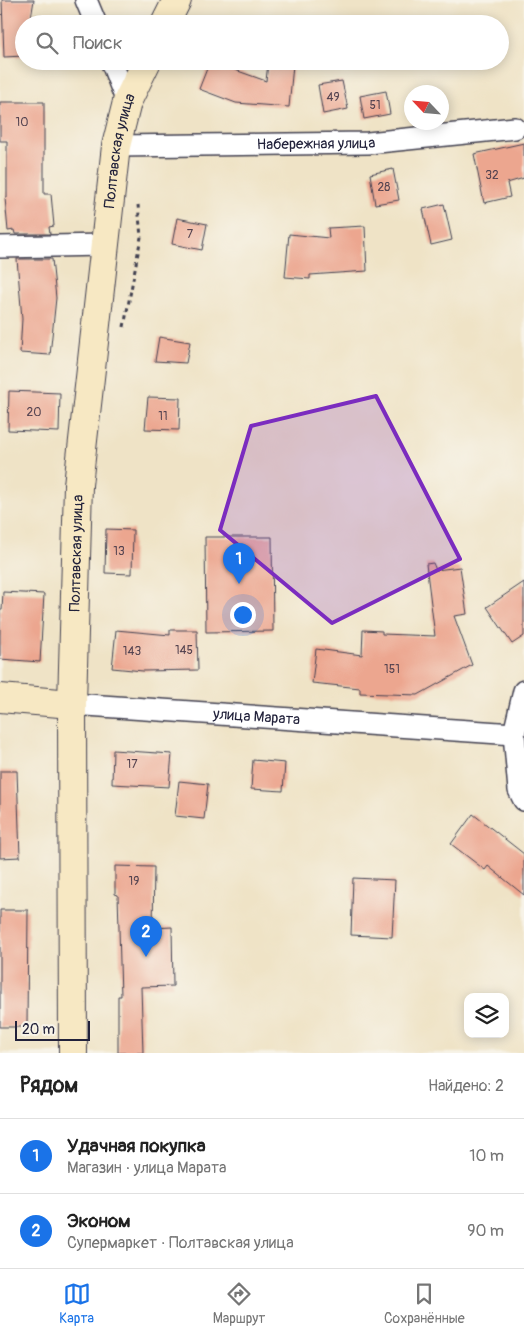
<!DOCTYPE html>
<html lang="ru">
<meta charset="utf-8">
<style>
body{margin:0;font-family:Pangolin,sans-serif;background:#f6f6f6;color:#222}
.controls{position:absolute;right:15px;bottom:15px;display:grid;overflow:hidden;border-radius:10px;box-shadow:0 2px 12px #0003}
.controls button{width:45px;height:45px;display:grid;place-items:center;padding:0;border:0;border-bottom:1px solid #e0e0e0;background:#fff;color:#222;font:25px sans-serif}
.compass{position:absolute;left:404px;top:85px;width:45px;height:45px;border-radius:50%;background:#fff;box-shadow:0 2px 12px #0003;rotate:296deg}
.scale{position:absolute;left:15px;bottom:12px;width:75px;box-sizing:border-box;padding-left:5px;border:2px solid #22223b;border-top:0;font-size:14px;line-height:18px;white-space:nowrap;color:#22223b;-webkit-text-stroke:4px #f7f3e8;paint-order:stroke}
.you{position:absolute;left:242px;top:614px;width:18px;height:18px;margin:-12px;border:4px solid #fff;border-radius:50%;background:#1a73e8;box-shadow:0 0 0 8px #1a73e833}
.badge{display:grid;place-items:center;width:32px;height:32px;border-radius:50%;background:#1a73e8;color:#fff;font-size:16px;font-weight:700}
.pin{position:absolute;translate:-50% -41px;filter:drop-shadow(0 1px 2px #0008)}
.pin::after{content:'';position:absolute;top:26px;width:18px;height:15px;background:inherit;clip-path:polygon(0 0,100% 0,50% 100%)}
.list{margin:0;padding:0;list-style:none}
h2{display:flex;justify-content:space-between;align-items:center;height:65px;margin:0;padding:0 20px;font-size:21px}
h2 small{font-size:16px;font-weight:400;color:#767676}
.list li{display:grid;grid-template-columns:32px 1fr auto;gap:15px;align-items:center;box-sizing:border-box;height:75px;padding:0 20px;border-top:1px solid #e0e0e0}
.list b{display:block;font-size:19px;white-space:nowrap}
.list p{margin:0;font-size:16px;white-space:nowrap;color:#767676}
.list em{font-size:16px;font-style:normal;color:#767676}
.icon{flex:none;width:28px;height:28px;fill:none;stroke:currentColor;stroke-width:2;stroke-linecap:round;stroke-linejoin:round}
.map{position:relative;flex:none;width:524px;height:1053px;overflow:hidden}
.search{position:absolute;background:#fff;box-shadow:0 2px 12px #0003;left:15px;right:15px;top:15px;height:55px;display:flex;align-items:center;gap:12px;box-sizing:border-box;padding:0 18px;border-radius:28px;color:#767676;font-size:19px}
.sheet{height:215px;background:#fff}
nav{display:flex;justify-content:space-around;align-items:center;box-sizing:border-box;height:70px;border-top:1px solid #e0e0e0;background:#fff;font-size:14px;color:#767676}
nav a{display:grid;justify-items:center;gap:2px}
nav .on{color:#1a73e8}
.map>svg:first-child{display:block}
.building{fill:#eca68f}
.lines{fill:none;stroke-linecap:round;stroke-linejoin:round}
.street-casing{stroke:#413f50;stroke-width:24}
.secondary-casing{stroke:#413f50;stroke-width:30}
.path{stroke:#413f50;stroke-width:3;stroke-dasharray:4 4;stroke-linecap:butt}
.street{stroke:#fff;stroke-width:21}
.secondary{stroke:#f7e8c3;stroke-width:28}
.marked{fill:#7b2cbf;fill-opacity:0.2;stroke:#7b2cbf;stroke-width:4;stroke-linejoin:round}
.labels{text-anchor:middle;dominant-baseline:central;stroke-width:4;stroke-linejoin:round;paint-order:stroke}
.number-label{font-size:12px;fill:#544350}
.street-label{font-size:15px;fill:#22223b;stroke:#f7f3e8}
</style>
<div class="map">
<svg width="524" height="1053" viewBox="0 0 524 1053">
<rect width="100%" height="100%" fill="#f7f3e8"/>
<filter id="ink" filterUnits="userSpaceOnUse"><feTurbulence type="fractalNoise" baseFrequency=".02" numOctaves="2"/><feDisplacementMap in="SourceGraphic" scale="10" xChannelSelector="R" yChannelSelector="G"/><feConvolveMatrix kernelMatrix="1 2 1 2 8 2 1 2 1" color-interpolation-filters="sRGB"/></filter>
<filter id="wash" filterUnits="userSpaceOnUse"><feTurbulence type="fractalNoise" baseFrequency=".0096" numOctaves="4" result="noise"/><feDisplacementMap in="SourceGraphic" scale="20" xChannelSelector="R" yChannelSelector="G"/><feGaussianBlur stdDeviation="1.12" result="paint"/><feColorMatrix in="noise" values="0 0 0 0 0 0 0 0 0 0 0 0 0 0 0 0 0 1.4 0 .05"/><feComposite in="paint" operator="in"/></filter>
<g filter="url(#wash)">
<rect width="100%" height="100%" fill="#efe3c6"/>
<g id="blocks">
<!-- building -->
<g class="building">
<polygon points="2,0 34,0 30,24 24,24 24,56 4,57"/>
<polygon points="210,61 266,81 268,63 293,65 289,107 236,103 199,89"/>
<polygon points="342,81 348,109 323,114 318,85"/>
<polygon points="386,91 390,114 364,119 360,96"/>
<polygon points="0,102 44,102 44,194 51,194 54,226 49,227 50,234 15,234 14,230 8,231 5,198 7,198 7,141 0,141"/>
<polygon points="524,143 524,178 507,183 510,197 484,203 474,154"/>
<polygon points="393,169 399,200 375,204 370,174"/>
<polygon points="444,204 452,240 431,245 423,209"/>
<polygon points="177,218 207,224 202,250 172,244"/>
<polygon points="365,226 367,271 310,275 310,279 285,277 289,234 329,238 328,228"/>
<polygon points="17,259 52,259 56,298 50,355 20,353 22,319"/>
<polygon points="159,337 190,342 186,363 155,361"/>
<polygon points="9,391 60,393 59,432 8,430"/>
<polygon points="148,397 180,398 179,430 145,429"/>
<polygon points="106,529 133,530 132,574 105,573"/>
<polygon points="205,537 272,537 273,631 206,632"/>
<polygon points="433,563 436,570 460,567 467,614 454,616 472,665 418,695 360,693 360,688 312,683 316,649 362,655 363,630 382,631 382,634 435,636 426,564"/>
<polygon points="524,582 524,636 512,644 487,607"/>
<polygon points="3,592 44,594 40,662 0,659 0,610 2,610"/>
<polygon points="116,630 170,635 170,630 197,630 198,670 143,671 112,668"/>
<polygon points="113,750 172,754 169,787 112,784"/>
<polygon points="253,760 285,763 283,791 251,789"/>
<polygon points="0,771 17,771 20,857 0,858"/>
<polygon points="179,781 208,784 204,819 175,816"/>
<polygon points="473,814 524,854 524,895 488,866 485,870 451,844"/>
<polygon points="115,866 154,867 153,928 172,927 173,986 141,987 143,1053 118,1053 118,996 121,996 118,895 115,894"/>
<polygon points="353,878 395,880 392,937 351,935"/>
<polygon points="0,910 28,910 27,1027 0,1027"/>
</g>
</g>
</g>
<g filter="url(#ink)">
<use href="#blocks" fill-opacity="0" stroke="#413f50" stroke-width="1"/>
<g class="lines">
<defs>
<g id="street">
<polyline points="86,0 96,24"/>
<polyline points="111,61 127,102"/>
<path id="s1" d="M116 146 368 143 515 128"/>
<polyline points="0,247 105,245"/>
<polyline points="524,691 514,734 519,790 524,800"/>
<path id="s2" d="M72 704 514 734"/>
</g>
<g id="secondary">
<polyline points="165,24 177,0"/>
<polyline points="0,698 72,704"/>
<path id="s3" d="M73 1053 72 704 78 485 116 146 127 102 147 61"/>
</g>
</defs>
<!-- street casing -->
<use href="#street" class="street-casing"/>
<!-- secondary casing -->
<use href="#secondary" class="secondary-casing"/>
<!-- path -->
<polyline class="path" points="124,327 141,237 138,205"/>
<!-- street -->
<use href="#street" class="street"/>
<!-- secondary -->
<use href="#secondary" class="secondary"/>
</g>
</g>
<!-- marked area -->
<path class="marked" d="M376 396 460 559 332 623 220 530 251 426Z"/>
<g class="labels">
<!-- number labels -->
<g class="number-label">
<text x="333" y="97">49</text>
<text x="375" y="105">51</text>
<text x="22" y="122">10</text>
<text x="492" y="175">32</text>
<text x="384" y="187">28</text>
<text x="190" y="234">7</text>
<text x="34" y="412">20</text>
<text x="163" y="416">11</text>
<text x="119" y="551">13</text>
<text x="184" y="650">145</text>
<text x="132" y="651">143</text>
<text x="392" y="669">151</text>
<text x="132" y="764">17</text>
<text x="134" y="881">19</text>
</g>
<!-- street labels -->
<g class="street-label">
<text stroke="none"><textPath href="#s1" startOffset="200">Набережная улица</textPath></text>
<text stroke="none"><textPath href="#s3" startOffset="905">Полтавская улица</textPath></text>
<text stroke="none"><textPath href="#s3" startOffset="500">Полтавская улица</textPath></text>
<text stroke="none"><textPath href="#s2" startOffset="185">улица Марата</textPath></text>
</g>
</g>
</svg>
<div class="controls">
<button><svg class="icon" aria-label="layers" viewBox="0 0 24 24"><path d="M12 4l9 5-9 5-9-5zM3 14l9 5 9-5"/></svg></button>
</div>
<svg class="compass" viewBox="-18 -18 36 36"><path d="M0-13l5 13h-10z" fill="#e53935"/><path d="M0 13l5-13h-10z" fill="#767676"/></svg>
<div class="scale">20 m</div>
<div class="you"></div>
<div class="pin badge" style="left:239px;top:584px">1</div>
<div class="pin badge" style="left:146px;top:957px">2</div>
<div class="search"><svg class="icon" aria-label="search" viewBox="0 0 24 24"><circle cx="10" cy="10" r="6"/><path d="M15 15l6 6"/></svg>Поиск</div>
</div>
<section class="sheet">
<h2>Рядом<small>Найдено: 2</small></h2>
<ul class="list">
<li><span class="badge">1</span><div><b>Удачная покупка</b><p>Магазин · улица Марата</p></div><em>10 m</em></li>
<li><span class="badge">2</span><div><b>Эконом</b><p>Супермаркет · Полтавская улица</p></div><em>90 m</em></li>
</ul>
</section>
<nav>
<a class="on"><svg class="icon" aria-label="map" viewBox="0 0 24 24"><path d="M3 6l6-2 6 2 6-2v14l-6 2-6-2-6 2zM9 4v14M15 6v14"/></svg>Карта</a>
<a><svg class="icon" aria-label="directions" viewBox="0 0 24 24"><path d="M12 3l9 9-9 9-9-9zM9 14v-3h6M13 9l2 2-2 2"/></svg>Маршрут</a>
<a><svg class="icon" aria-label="saved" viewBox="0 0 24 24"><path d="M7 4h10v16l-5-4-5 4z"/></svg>Сохранённые</a>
</nav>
